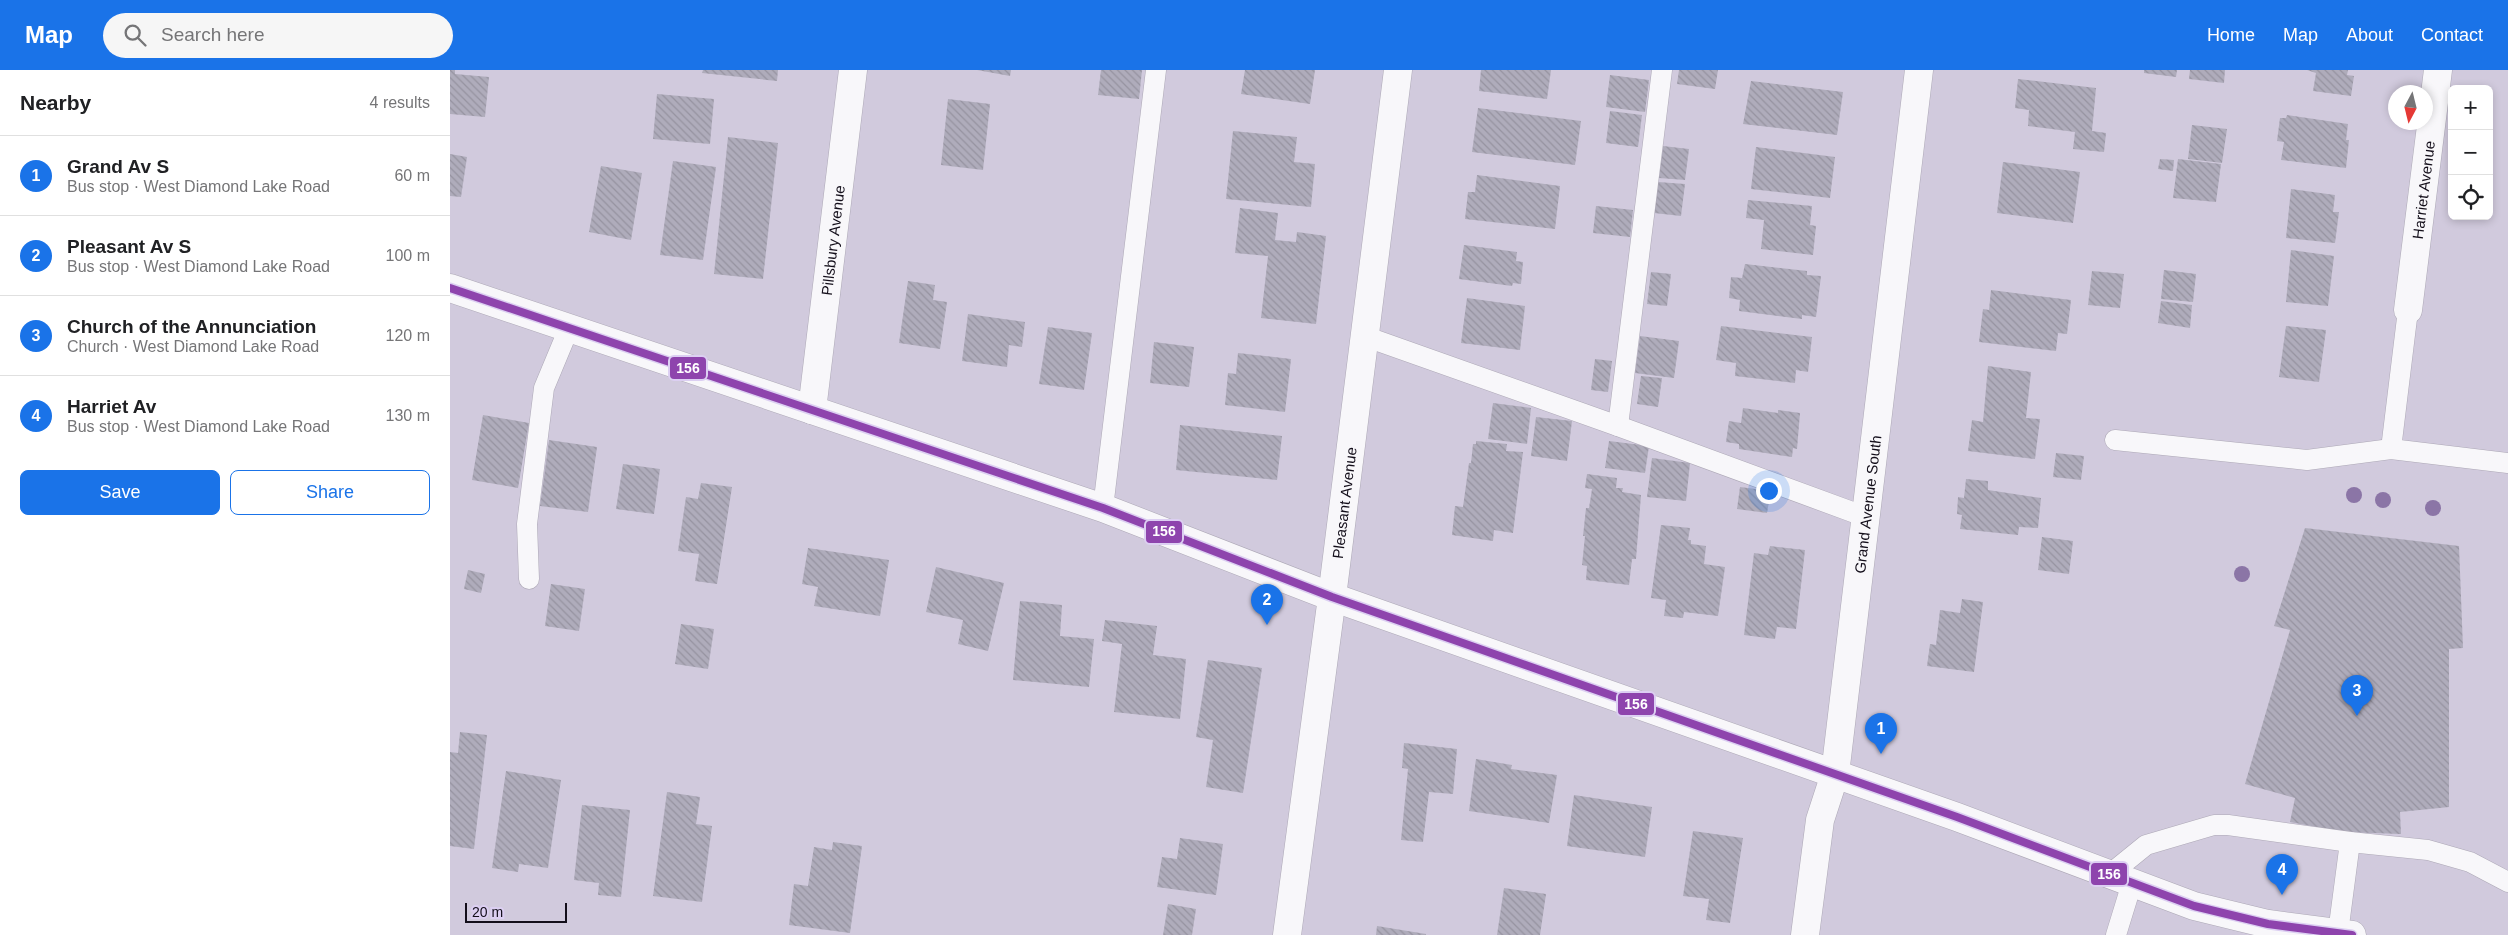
<!DOCTYPE html>
<meta charset="utf-8">
<style>
body{margin:0;font-family:Arial,sans-serif;background:#f6f6f6;color:#202124}
.controls{position:absolute;right:15px;top:15px;display:grid;overflow:hidden;border-radius:8px;box-shadow:0 2px 8px #0003}
.controls button{width:45px;height:45px;display:grid;place-items:center;padding:0;border:0;border-bottom:1px solid #e0e0e0;background:#fff;color:#202124;font:25px sans-serif}
.compass{position:absolute;left:1938px;top:15px;width:45px;height:45px;border-radius:50%;background:#fff;box-shadow:0 2px 8px #0003;rotate:187deg}
.scale{position:absolute;left:15px;bottom:12px;width:102px;box-sizing:border-box;padding-left:5px;border:2px solid #130e1a;border-top:0;font-size:14px;line-height:18px;white-space:nowrap;color:#130e1a;-webkit-text-stroke:4px #dccff2;paint-order:stroke}
.you{position:absolute;left:1318px;top:420px;width:18px;height:18px;margin:-12px;border:4px solid #fff;border-radius:50%;background:#1a73e8;box-shadow:0 0 0 8px #1a73e833}
.badge{display:grid;place-items:center;width:32px;height:32px;border-radius:50%;background:#1a73e8;color:#fff;font-size:16px;font-weight:700}
.pin{position:absolute;translate:-50% -41px;filter:drop-shadow(0 1px 2px #0008)}
.pin::after{content:'';position:absolute;top:26px;width:18px;height:15px;background:inherit;clip-path:polygon(0 0,100% 0,50% 100%)}
.list{margin:0;padding:0;list-style:none}
h2{display:flex;justify-content:space-between;align-items:center;height:65px;margin:0;padding:0 20px;font-size:21px}
h2 small{font-size:16px;font-weight:400;color:#757577}
.list li{display:grid;grid-template-columns:32px 1fr auto;gap:15px;align-items:center;box-sizing:border-box;height:80px;padding:0 20px;border-top:1px solid #e0e0e0}
.list b{display:block;font-size:19px;white-space:nowrap}
.list p{margin:0;font-size:16px;white-space:nowrap;color:#757577}
.list em{font-size:16px;font-style:normal;color:#757577}
.actions{display:flex;gap:10px;padding:15px 20px}
.actions a{flex:1;padding:11px 0;border:1px solid #1a73e8;border-radius:8px;text-align:center;font-size:18px;color:#1a73e8}
.actions .main{background:#1a73e8;color:#fff}
.icon{flex:none;width:28px;height:28px;fill:none;stroke:currentColor;stroke-width:2;stroke-linecap:round;stroke-linejoin:round}
.map{position:relative;flex:none;width:2058px;height:865px;overflow:hidden}
header{display:flex;align-items:center;gap:30px;box-sizing:border-box;height:70px;padding:0 25px;background:#1a73e8;color:#fff}
header strong{font-size:24px}
nav{display:flex;gap:28px;margin-inline-start:auto;font-size:18px}
.search{width:350px;height:45px;background:#f6f6f6;display:flex;align-items:center;gap:12px;box-sizing:border-box;padding:0 18px;border-radius:28px;color:#757577;font-size:19px}
main{display:flex}
aside{flex:1;background:#fff}
.map>svg:first-child{display:block}
.building{fill:url(#building-back-hatch)}
.lines{fill:none;stroke-linecap:round;stroke-linejoin:round}
.service-casing{stroke:#ada8b6;stroke-width:21}
.minor-casing{stroke:#ada8b6;stroke-width:29}
.tertiary-casing{stroke:#ada8b6;stroke-width:29}
.service{stroke:#f8f7fa;stroke-width:20}
.minor{stroke:#f8f7fa;stroke-width:28}
.tertiary{stroke:#f8f7fa;stroke-width:28}
.bus-1-casing{stroke:#dccff2;stroke-width:11}
.bus-1{stroke:#8e44ad;stroke-width:8}
.tree{fill:#8b75a6}
.labels{text-anchor:middle;dominant-baseline:central;stroke-width:4.5;stroke-linejoin:round;paint-order:stroke}
.street-label{font-size:15px;fill:#130e1a;stroke:#dccff2}
.line-badge{stroke:#dccff2;stroke-width:2}
.badge-label{font-size:14px;text-anchor:middle;font-weight:bold;fill:#fff}
</style>
<header>
<strong>Map</strong>
<div class="search"><svg class="icon" aria-label="search" viewBox="0 0 24 24"><circle cx="10" cy="10" r="6"/><path d="M15 15l6 6"/></svg>Search here</div>
<nav><a>Home</a><a>Map</a><a>About</a><a>Contact</a></nav>
</header>
<main>
<aside>
<h2>Nearby<small>4 results</small></h2>
<ul class="list">
<li><span class="badge">1</span><div><b>Grand Av S</b><p>Bus stop · West Diamond Lake Road</p></div><em>60 m</em></li>
<li><span class="badge">2</span><div><b>Pleasant Av S</b><p>Bus stop · West Diamond Lake Road</p></div><em>100 m</em></li>
<li><span class="badge">3</span><div><b>Church of the Annunciation</b><p>Church · West Diamond Lake Road</p></div><em>120 m</em></li>
<li><span class="badge">4</span><div><b>Harriet Av</b><p>Bus stop · West Diamond Lake Road</p></div><em>130 m</em></li>
</ul>
<div class="actions"><a class="main">Save</a><a>Share</a></div>
</aside>
<div class="map">
<svg width="2058" height="865" viewBox="0 0 2058 865">
<defs>
<pattern id="building-back-hatch" width="6" height="6" patternUnits="userSpaceOnUse" patternTransform="scale(1.25)"><rect width="6" height="6" fill="#afacbb"/><path d="M-1 5l2 2M0 0l6 6M5-1l2 2" fill="none" stroke="#9693a0"/></pattern>
</defs>
<rect width="100%" height="100%" fill="#d1cadd"/>
<!-- building -->
<g class="building">
<polygon points="0,0 5,0 5,4 39,7 35,47 0,44"/>
<polygon points="253,0 328,0 327,11 252,3"/>
<polygon points="527,0 561,0 560,6"/>
<polygon points="651,0 692,0 689,29 648,25"/>
<polygon points="795,0 865,0 860,34 791,24"/>
<polygon points="1031,0 1101,0 1097,29 1029,21"/>
<polygon points="1229,0 1268,0 1265,19 1227,14"/>
<polygon points="1694,0 1727,0 1726,7 1694,3"/>
<polygon points="1740,0 1775,0 1774,13 1739,9"/>
<polygon points="1857,0 1898,0 1897,5 1904,6 1901,26 1863,21 1866,3"/>
<polygon points="1160,5 1199,10 1195,42 1156,37"/>
<polygon points="1568,9 1646,18 1642,61 1656,63 1654,82 1623,79 1625,62 1578,56 1579,40 1565,38"/>
<polygon points="1301,11 1393,22 1387,65 1293,54"/>
<polygon points="207,24 264,29 260,74 203,69"/>
<polygon points="498,29 540,34 533,100 491,95"/>
<polygon points="1028,38 1131,51 1125,95 1022,82"/>
<polygon points="1160,41 1192,45 1188,77 1156,73"/>
<polygon points="1837,45 1898,54 1896,70 1899,70 1896,98 1831,90 1834,72 1827,71 1830,48 1836,48"/>
<polygon points="1742,55 1777,59 1772,93 1738,89"/>
<polygon points="783,61 847,67 844,92 865,94 861,137 776,129"/>
<polygon points="278,67 328,73 313,209 264,204"/>
<polygon points="1213,76 1239,79 1235,110 1209,108"/>
<polygon points="1306,77 1385,87 1380,128 1301,119"/>
<polygon points="0,84 17,87 11,127 0,126"/>
<polygon points="1710,89 1724,90 1723,101 1708,99"/>
<polygon points="1728,89 1771,94 1766,132 1723,128"/>
<polygon points="223,91 266,97 253,190 210,185"/>
<polygon points="1553,92 1630,102 1623,153 1547,143"/>
<polygon points="151,96 192,103 181,170 139,162"/>
<polygon points="1027,105 1110,116 1105,159 1015,149 1018,122 1025,122"/>
<polygon points="1208,112 1235,114 1231,146 1204,143"/>
<polygon points="1841,119 1885,125 1883,142 1889,142 1885,173 1836,168"/>
<polygon points="1298,130 1362,136 1360,155 1366,156 1363,185 1311,179 1314,150 1296,148"/>
<polygon points="1146,136 1183,140 1180,167 1143,163"/>
<polygon points="790,138 828,143 825,170 846,172 847,162 876,166 866,254 811,248 818,186 785,183"/>
<polygon points="1014,175 1067,182 1066,191 1073,192 1071,214 1063,213 1062,216 1009,209"/>
<polygon points="1841,180 1884,186 1878,236 1836,232"/>
<polygon points="1295,194 1357,201 1357,205 1371,206 1366,247 1352,245 1352,249 1289,241 1290,230 1279,228 1281,207 1292,208"/>
<polygon points="1714,200 1746,204 1743,232 1711,229"/>
<polygon points="1642,201 1674,204 1670,238 1638,235"/>
<polygon points="1201,202 1221,204 1217,236 1197,234"/>
<polygon points="458,211 485,215 483,230 497,232 490,279 449,273"/>
<polygon points="1541,220 1621,230 1617,264 1608,263 1606,281 1529,272 1533,239 1539,240"/>
<polygon points="1017,228 1075,236 1070,280 1011,273"/>
<polygon points="1711,231 1742,235 1740,258 1708,253"/>
<polygon points="518,244 575,252 572,277 559,275 557,297 512,291"/>
<polygon points="1271,256 1362,267 1358,302 1346,300 1345,313 1285,306 1286,293 1266,290"/>
<polygon points="1836,256 1876,260 1869,312 1829,307"/>
<polygon points="598,257 642,263 634,320 589,314"/>
<polygon points="1190,266 1229,271 1224,308 1185,303"/>
<polygon points="704,272 744,277 739,317 700,313"/>
<polygon points="788,283 841,289 835,342 775,335 778,303 786,304"/>
<polygon points="1145,289 1162,291 1158,322 1141,320"/>
<polygon points="1538,296 1581,302 1576,348 1590,349 1585,389 1518,381 1522,350 1533,352"/>
<polygon points="1191,306 1212,308 1208,337 1187,334"/>
<polygon points="1043,333 1081,338 1077,374 1038,369"/>
<polygon points="1293,338 1328,343 1328,340 1350,343 1347,379 1343,378 1342,387 1289,379 1289,374 1276,372 1279,351 1291,353"/>
<polygon points="33,345 79,353 68,418 22,410"/>
<polygon points="1086,347 1122,351 1117,391 1081,386"/>
<polygon points="730,355 832,366 827,410 726,400"/>
<polygon points="99,370 147,377 138,442 90,436"/>
<polygon points="1026,371 1057,374 1056,381 1073,382 1063,463 1044,460 1043,471 1002,465 1005,436 1013,437 1019,393 1021,393 1023,374 1026,374"/>
<polygon points="1159,371 1199,376 1195,403 1155,398"/>
<polygon points="1606,383 1634,386 1631,410 1603,407"/>
<polygon points="1202,388 1240,393 1236,431 1197,427"/>
<polygon points="173,394 210,399 204,444 166,439"/>
<polygon points="1137,404 1167,408 1166,418 1173,418 1172,422 1191,425 1186,489 1182,489 1179,515 1136,510 1137,496 1132,495 1135,466 1133,466 1136,438 1139,438 1142,419 1135,418"/>
<polygon points="1516,409 1538,411 1538,420 1591,428 1588,458 1569,457 1568,465 1510,459 1512,445 1507,444 1508,427 1514,428"/>
<polygon points="251,413 282,417 267,514 245,511 249,484 228,481 236,427 248,429"/>
<polygon points="1290,417 1321,421 1317,443 1287,439"/>
<polygon points="1211,455 1240,458 1238,470 1241,470 1241,474 1256,476 1254,494 1275,497 1268,546 1234,542 1233,548 1214,546 1216,530 1201,528"/>
<polygon points="1855,458 2009,476 2013,578 1999,579 1999,737 1950,742 1951,764 1893,762 1840,752 1845,728 1795,714 1840,560 1824,556"/>
<polygon points="1592,467 1623,471 1619,504 1588,500"/>
<polygon points="1320,476 1355,480 1346,559 1327,557 1325,569 1294,565 1304,483 1318,485"/>
<polygon points="358,478 439,490 430,546 364,536 368,517 352,514"/>
<polygon points="486,497 554,513 538,581 508,574 513,550 476,542"/>
<polygon points="18,500 35,504 31,523 14,519"/>
<polygon points="101,514 135,519 129,561 95,556"/>
<polygon points="1512,529 1533,532 1524,602 1477,596 1480,574 1486,575 1490,540 1510,543"/>
<polygon points="570,531 612,535 610,566 644,569 639,617 563,610"/>
<polygon points="655,550 707,556 703,585 736,589 730,649 664,642 672,574 652,571"/>
<polygon points="231,554 264,559 258,599 225,594"/>
<polygon points="758,590 812,598 793,723 756,717 763,670 746,667"/>
<polygon points="10,662 37,665 24,779 0,776 0,682 8,683"/>
<polygon points="954,673 1007,679 1003,724 979,722 973,772 951,770 958,699 952,698"/>
<polygon points="1026,689 1062,695 1061,699 1107,705 1099,753 1019,741"/>
<polygon points="56,701 111,710 98,798 69,794 68,802 42,798"/>
<polygon points="217,722 250,727 246,754 262,756 252,832 203,826"/>
<polygon points="1124,725 1202,737 1195,787 1117,776"/>
<polygon points="132,735 180,740 171,827 148,825 149,813 124,810"/>
<polygon points="1243,761 1293,768 1280,853 1256,850 1259,829 1233,826"/>
<polygon points="730,768 773,774 766,825 707,817 712,787 727,789"/>
<polygon points="383,772 412,776 400,863 339,855 344,814 358,816 364,777 382,780"/>
<polygon points="1054,818 1096,824 1090,865 1047,865"/>
<polygon points="718,834 746,839 742,865 713,865"/>
<polygon points="927,856 976,864 976,865 926,865"/>
</g>
<g class="lines">
<defs>
<g id="service">
<polyline points="1958,240 1941,379 2058,393"/>
<polyline points="914,266 1168,356 1416,447"/>
<polyline points="1168,356 1212,0"/>
<polyline points="1665,370 1857,390 1941,379"/>
<polyline points="653,438 706,0"/>
<polyline points="79,509 77,454 94,318 119,258"/>
<polyline points="1659,805 1696,775 1764,755 1778,755 1900,772 1978,780 2020,792 2058,812"/>
<polyline points="1888,863 1900,772"/>
<polyline points="1666,865 1682,813"/>
</g>
<g id="minor">
<path id="s1" d="M1958 240 1988 0"/>
<path id="s2" d="M362 340 403 0"/>
<path id="s3" d="M837 865 882 527 948 0"/>
<path id="s4" d="M1355 865 1370 750 1385 704 1469 0"/>
</g>
<polyline id="tertiary" points="0,218 653,438 882,527 1507,747 1744,836 1818,854 1902,865"/>
</defs>
<!-- service casing -->
<use href="#service" class="service-casing"/>
<!-- minor casing -->
<use href="#minor" class="minor-casing"/>
<!-- tertiary casing -->
<use href="#tertiary" class="tertiary-casing"/>
<!-- service -->
<use href="#service" class="service"/>
<!-- minor -->
<use href="#minor" class="minor"/>
<!-- tertiary -->
<use href="#tertiary" class="tertiary"/>
<defs>
<polyline id="bus-1" points="0,218 653,438 882,527 1507,747 1744,836 1818,854 1902,865"/>
</defs>
<!-- bus-1 casing -->
<use href="#bus-1" class="bus-1-casing"/>
<!-- bus-1 -->
<use href="#bus-1" class="bus-1"/>
</g>
<!-- trees -->
<g class="tree">
<circle cx="1904" cy="425" r="8"/>
<circle cx="1933" cy="430" r="8"/>
<circle cx="1983" cy="438" r="8"/>
<circle cx="1792" cy="504" r="8"/>
</g>
<g class="labels">
<!-- street labels -->
<g class="street-label">
<text stroke="none"><textPath href="#s1" startOffset="121">Harriet Avenue</textPath></text>
<text stroke="none"><textPath href="#s2" startOffset="171">Pillsbury Avenue</textPath></text>
<text stroke="none"><textPath href="#s3" startOffset="436">Pleasant Avenue</textPath></text>
<text stroke="none"><textPath href="#s4" startOffset="436">Grand Avenue South</textPath></text>
</g>
</g>
<g class="line-badge">
<rect x="219" y="286" width="38" height="24" rx="5" fill="#8e44ad"/>
<rect x="695" y="450" width="38" height="24" rx="5" fill="#8e44ad"/>
<rect x="1167" y="622" width="38" height="24" rx="5" fill="#8e44ad"/>
<rect x="1640" y="792" width="38" height="24" rx="5" fill="#8e44ad"/>
</g>
<g class="badge-label">
<text x="238" y="303">156</text>
<text x="714" y="466">156</text>
<text x="1186" y="639">156</text>
<text x="1659" y="809">156</text>
</g>
</svg>
<div class="controls">
<button>+</button>
<button>−</button>
<button><svg class="icon" aria-label="locate" viewBox="0 0 24 24"><circle cx="12" cy="12" r="6"/><path d="M12 2v4M12 18v4M2 12h4M18 12h4"/></svg></button>
</div>
<svg class="compass" viewBox="-18 -18 36 36"><path d="M0-13l5 13h-10z" fill="#e53935"/><path d="M0 13l5-13h-10z" fill="#757577"/></svg>
<div class="scale">20 m</div>
<div class="you"></div>
<div class="pin badge" style="left:1431px;top:684px">1</div>
<div class="pin badge" style="left:817px;top:555px">2</div>
<div class="pin badge" style="left:1907px;top:646px">3</div>
<div class="pin badge" style="left:1832px;top:825px">4</div>
</div>
</main>
